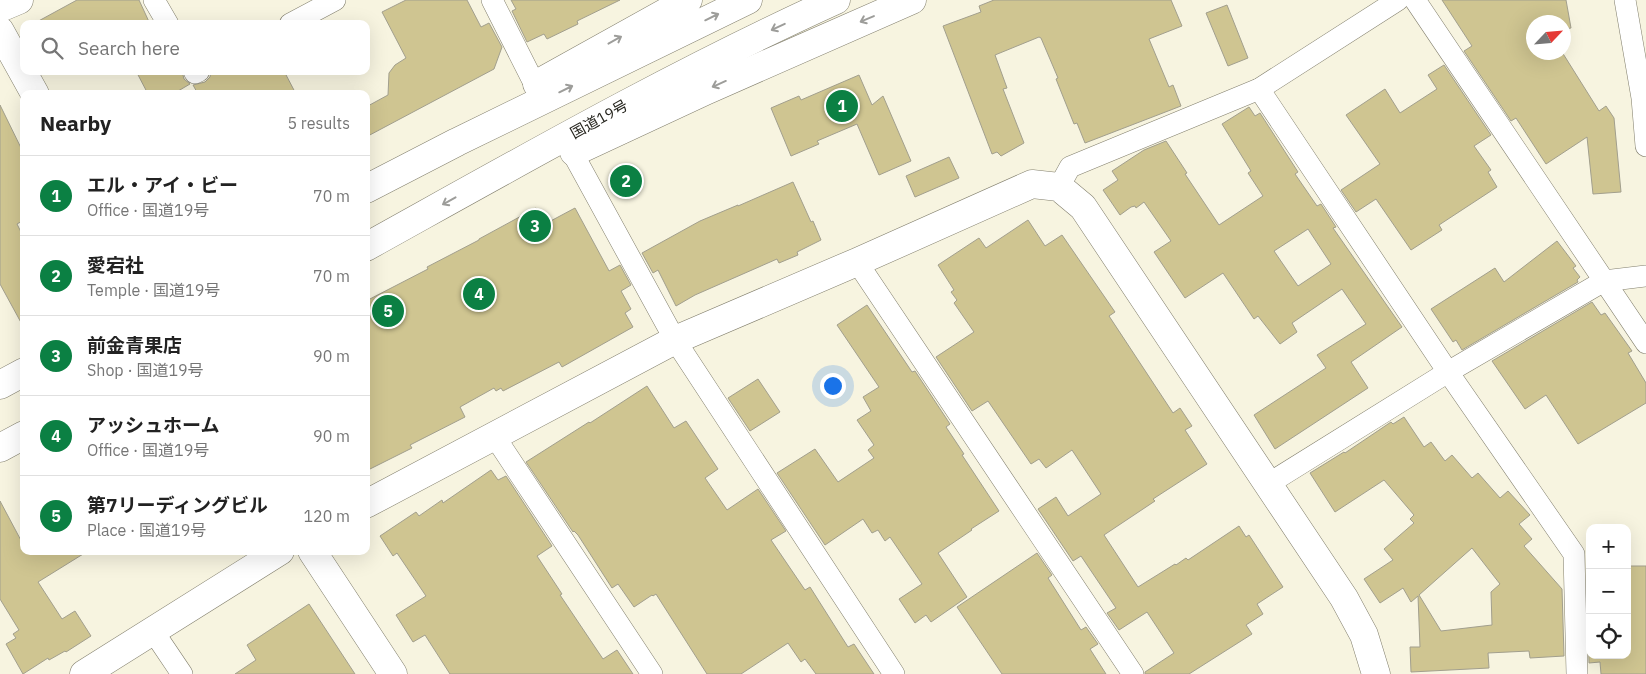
<!DOCTYPE html>
<meta charset="utf-8">
<style>
body{margin:0;font-family:"IBM Plex Sans","Noto Sans JP",sans-serif;background:#f2f2f2;color:#222}
.controls{position:absolute;right:15px;bottom:15px;display:grid;overflow:hidden;border-radius:10px;box-shadow:0 5px 20px #0002}
.controls button{width:45px;height:45px;display:grid;place-items:center;padding:0;border:0;border-bottom:1px solid #e0e0e0;background:#fff;color:#222;font:25px sans-serif}
.compass{position:absolute;left:1526px;top:15px;width:45px;height:45px;border-radius:50%;background:#fff;box-shadow:0 5px 20px #0002;rotate:64deg}
.you{position:absolute;left:832px;top:385px;width:18px;height:18px;margin:-12px;border:4px solid #fff;border-radius:50%;background:#1a73e8;box-shadow:0 0 0 8px #1a73e833}
.badge{display:grid;place-items:center;width:32px;height:32px;border-radius:50%;background:#0b8043;color:#fff;font-size:16px;font-weight:700}
.pin{position:absolute;translate:-50% -50%;border:2px solid #fff;box-shadow:0 1px 5px #0006}
.list{margin:0;padding:0;list-style:none}
h2{display:flex;justify-content:space-between;align-items:center;height:65px;margin:0;padding:0 20px;font-size:21px}
h2 small{font-size:16px;font-weight:400;color:#767676}
.list li{display:grid;grid-template-columns:32px 1fr auto;gap:15px;align-items:center;box-sizing:border-box;height:80px;padding:0 20px;border-top:1px solid #e0e0e0}
.list b{display:block;font-size:19px;white-space:nowrap}
.list p{margin:0;font-size:16px;white-space:nowrap;color:#767676}
.list em{font-size:16px;font-style:normal;color:#767676}
.icon{flex:none;width:28px;height:28px;fill:none;stroke:currentColor;stroke-width:2;stroke-linecap:round;stroke-linejoin:round}
.map{position:relative;flex:none;width:1646px;height:674px;overflow:hidden}
.search{position:absolute;background:#fff;box-shadow:0 5px 20px #0002;left:20px;top:20px;width:350px;height:55px;display:flex;align-items:center;gap:12px;box-sizing:border-box;padding:0 18px;border-radius:10px;color:#767676;font-size:19px}
.panel{position:absolute;background:#fff;box-shadow:0 5px 20px #0002;left:20px;top:90px;width:350px;height:465px;border-radius:10px}
.map>svg:first-child{display:block}
.building{fill:#cfc591;stroke:#a29f8d;fill-rule:evenodd}
.lines{fill:none;stroke-linecap:round;stroke-linejoin:round}
.street-casing{stroke:#827f6d;stroke-width:22}
.secondary-casing{stroke:#827f6d;stroke-width:29}
.primary-casing{stroke:#827f6d;stroke-width:29}
.highway-casing{stroke:#827f6d;stroke-width:29}
.street{stroke:#fff;stroke-width:21}
.secondary{stroke:#fff;stroke-width:28}
.primary{stroke:#fff;stroke-width:28}
.highway{stroke:#fff;stroke-width:28}
.oneway{stroke:#9d9d9a}
.labels{text-anchor:middle;dominant-baseline:central;stroke-width:5;stroke-linejoin:round;paint-order:stroke}
.street-label{font-size:15px;fill:#26251e;stroke:#fff}
</style>
<div class="map">
<svg width="1646" height="674" viewBox="0 0 1646 674">
<rect width="100%" height="100%" fill="#f7f4e0"/>
<!-- building -->
<g class="building">
<polygon points="77,0 139,0 150,24 33,24"/>
<polygon points="406,0 467,0 481,27 489,23 502,47 494,69 366,137 366,107 388,95 389,73 395,65 406,58 382,12"/>
<polygon points="511,0 620,0 577,21 578,24 547,39 544,34 527,42 512,11 516,9"/>
<polygon points="994,0 1171,0 1182,26 1149,39 1169,87 1173,85 1181,106 1085,143 1077,123 1074,124 1056,79 1058,78 1041,38 1039,37 995,55 1007,88 1003,89 1024,143 1001,156 997,152 992,154 943,26 981,12 979,6"/>
<polygon points="1442,0 1566,0 1571,28 1564,29 1564,22 1534,22 1534,52 1562,52 1599,111 1606,106 1614,118 1621,192 1593,194 1587,137 1546,164 1516,118 1511,121 1464,51 1472,46"/>
<polygon points="1227,5 1248,58 1228,66 1206,13"/>
<polygon points="1444,65 1491,135 1474,146 1491,170 1488,172 1497,187 1439,225 1442,230 1411,250 1376,199 1356,212 1341,190 1380,164 1346,115 1385,89 1400,113 1437,89 1428,75"/>
<polygon points="136,71 182,71 184,79 190,84 173,94 148,94"/>
<polygon points="211,71 284,71 296,94 198,94 193,85 205,82 210,77"/>
<polygon points="859,75 872,105 883,96 911,161 879,175 857,124 817,141 819,144 791,156 771,108 799,96 801,100"/>
<polygon points="0,105 24,154 24,220 17,224 24,238 24,328 0,284"/>
<path d="M1249 107 1255 116 1260 113 1298 172 1295 174 1317 206 1321 204 1336 227 1333 228 1402 327 1351 362 1368 388 1275 449 1254 415 1326 368 1317 355 1366 324 1342 289 1292 323 1297 332 1280 344 1258 316 1254 319 1223 273 1185 298 1154 252 1171 241 1144 202 1136 208 1135 206 1131 207 1120 215 1103 190 1118 180 1112 171 1144 150 1166 141 1187 173 1185 174 1219 225 1263 196 1248 173 1251 171 1222 124ZM1308 229 1331 264 1298 286 1274 251Z"/>
<polygon points="949,157 959,178 915,197 906,176"/>
<polygon points="793,182 811,222 813,221 821,240 797,252 798,255 779,263 777,259 695,295 676,306 658,270 653,273 642,253 700,221 738,205 738,206"/>
<polygon points="536,208 545,224 575,208 608,269 609,271 620,265 631,285 621,291 631,309 625,313 633,327 562,367 559,362 503,391 501,388 496,391 494,388 460,407 465,417 410,445 412,448 366,471 366,301 428,269 427,267 479,240 479,239"/>
<polygon points="1028,220 1045,246 1062,235 1115,312 1109,316 1173,413 1180,408 1192,426 1185,430 1207,464 1153,499 1155,501 1104,535 1138,587 1175,564 1176,565 1186,558 1188,560 1239,526 1246,537 1249,535 1283,587 1257,604 1263,614 1246,625 1252,634 1189,674 1145,674 1145,672 1174,653 1147,612 1119,630 1107,613 1116,608 1081,556 1073,561 1038,509 1056,497 1068,516 1101,494 1072,450 1046,468 1039,459 1031,464 988,401 972,411 936,357 974,332 954,303 957,300 951,292 954,290 938,265 979,238 986,248"/>
<polygon points="1557,241 1576,266 1573,268 1580,277 1577,280 1578,282 1462,350 1456,340 1453,342 1431,309 1495,268 1504,282"/>
<polygon points="1592,302 1601,315 1605,313 1632,351 1628,353 1646,383 1646,403 1578,444 1546,395 1525,409 1492,361"/>
<polygon points="867,305 912,372 915,371 950,424 946,427 964,454 962,455 999,511 971,529 972,530 938,553 967,597 931,622 926,615 915,623 899,599 922,584 890,537 885,541 878,530 872,533 863,519 825,545 777,473 815,449 838,482 874,458 868,450 874,445 857,420 871,411 863,397 879,387 837,325"/>
<polygon points="758,379 780,412 750,431 728,398"/>
<polygon points="647,386 674,428 686,421 718,469 705,478 727,510 758,489 786,531 771,540 805,590 810,587 848,647 854,644 874,674 816,674 805,659 801,662 788,643 741,674 707,674 656,594 653,596 652,595 634,607 618,584 612,588 578,535 574,531 573,532 526,462 589,422 590,423"/>
<path d="M1404 417 1424 447 1431 442 1445 461 1452 455 1472 478 1478 473 1500 498 1508 491 1530 515 1519 524 1532 539 1524 546 1562 589 1564 656 1530 658 1529 651 1488 653 1489 668 1411 672 1410 647H1420L1418 596 1411 602 1403 588 1380 603 1364 579 1393 560 1384 549 1414 523 1410 519 1414 515 1384 480 1335 512 1310 473 1344 452 1345 453 1391 422 1393 424ZM1472 548 1500 584 1491 592 1492 625 1441 631 1419 595Z"/>
<polygon points="491,470 498,480 506,476 552,546 537,556 562,594 560,595 603,659 617,650 633,674 450,674 425,635 413,642 396,615 426,596 397,553 393,556 380,536 416,512 419,516 442,500 443,503"/>
<polygon points="0,501 24,546 24,551 88,551 38,582 62,619 75,611 91,636 66,652 65,651 49,660 48,658 23,674 6,644 16,638 13,634 19,630 0,599"/>
<polygon points="1037,553 1052,575 1048,578 1081,630 1086,627 1098,644 1090,649 1106,674 1002,674 957,607"/>
<polygon points="1627,566 1646,566 1646,674 1601,674 1600,662 1589,663 1587,580 1590,583 1590,655 1627,655"/>
<polygon points="309,604 355,674 235,674 256,660 247,645"/>
</g>
<g class="lines">
<defs>
<g id="street">
<polyline points="154,0 168,24"/>
<polyline points="492,0 535,85"/>
<polyline points="1415,0 1646,343"/>
<polyline points="1625,0 1642,98 1646,146"/>
<polyline points="290,24 335,0"/>
<polyline points="194,71 195,73 199,71"/>
<polyline points="1259,89 1448,372 1574,554 1577,674"/>
<polyline points="572,152 675,340 894,674"/>
<polyline points="1059,187 1070,167 1259,89 1398,0"/>
<polyline points="857,262 1133,674"/>
<polyline points="495,437 652,674"/>
<polyline points="1268,484 1448,372 1604,281 1646,276"/>
<polyline points="153,631 182,674"/>
</g>
<g id="secondary">
<polyline points="0,31 35,94"/>
<polyline points="366,504 675,340 857,262 1032,184 1059,187 1083,207 1344,598 1364,635 1376,674"/>
<polyline points="312,551 393,674"/>
<polyline points="84,674 280,551"/>
</g>
<polyline id="primary" points="0,8 19,0"/>
<g id="highway">
<polyline points="537,84 688,0"/>
<polyline points="574,152 705,91 912,0"/>
<polyline points="366,189 457,142 748,0"/>
<path d="M366 247C521 161 675 73 836 0"/>
<polyline points="0,385 24,372"/>
<polyline points="0,448 24,435"/>
</g>
</defs>
<!-- street casing -->
<use href="#street" class="street-casing"/>
<!-- secondary casing -->
<use href="#secondary" class="secondary-casing"/>
<!-- primary casing -->
<use href="#primary" class="primary-casing"/>
<!-- highway casing -->
<use href="#highway" class="highway-casing"/>
<!-- street -->
<use href="#street" class="street"/>
<!-- secondary -->
<use href="#secondary" class="secondary"/>
<!-- primary -->
<use href="#primary" class="primary"/>
<!-- highway -->
<use href="#highway" class="highway"/>
</g>
<!-- one-way arrows -->
<defs><path id="oneway-shaft" d="M-6 0H5M1.5-3L5.5 0L1.5 3" fill="none" stroke-width="1.6" stroke-linecap="round" stroke-linejoin="round" transform="scale(1.25)"/></defs>
<g class="oneway">
<use href="#oneway-shaft" transform="translate(712 17) rotate(-26)"/>
<use href="#oneway-shaft" transform="translate(867 19) rotate(157)"/>
<use href="#oneway-shaft" transform="translate(778 27) rotate(155)"/>
<use href="#oneway-shaft" transform="translate(615 40) rotate(-29)"/>
<use href="#oneway-shaft" transform="translate(719 84) rotate(156)"/>
<use href="#oneway-shaft" transform="translate(566 89) rotate(-26)"/>
<use href="#oneway-shaft" transform="translate(449 201) rotate(151)"/>
</g>
<g class="labels">
<!-- street labels -->
<g class="street-label">
<text transform="translate(599 119) rotate(-29)">国道19号</text>
</g>
</g>
</svg>
<div class="controls">
<button>+</button>
<button>−</button>
<button><svg class="icon" aria-label="locate" viewBox="0 0 24 24"><circle cx="12" cy="12" r="6"/><path d="M12 2v4M12 18v4M2 12h4M18 12h4"/></svg></button>
</div>
<svg class="compass" viewBox="-18 -18 36 36"><path d="M0-13l5 13h-10z" fill="#e53935"/><path d="M0 13l5-13h-10z" fill="#767676"/></svg>
<div class="you"></div>
<div class="pin badge" style="left:842px;top:106px">1</div>
<div class="pin badge" style="left:626px;top:181px">2</div>
<div class="pin badge" style="left:535px;top:226px">3</div>
<div class="pin badge" style="left:479px;top:294px">4</div>
<div class="pin badge" style="left:388px;top:311px">5</div>
<div class="search"><svg class="icon" aria-label="search" viewBox="0 0 24 24"><circle cx="10" cy="10" r="6"/><path d="M15 15l6 6"/></svg>Search here</div>
<section class="panel">
<h2>Nearby<small>5 results</small></h2>
<ul class="list">
<li><span class="badge">1</span><div><b>エル・アイ・ビー</b><p>Office · 国道19号</p></div><em>70 m</em></li>
<li><span class="badge">2</span><div><b>愛宕社</b><p>Temple · 国道19号</p></div><em>70 m</em></li>
<li><span class="badge">3</span><div><b>前金青果店</b><p>Shop · 国道19号</p></div><em>90 m</em></li>
<li><span class="badge">4</span><div><b>アッシュホーム</b><p>Office · 国道19号</p></div><em>90 m</em></li>
<li><span class="badge">5</span><div><b>第7リーディングビル</b><p>Place · 国道19号</p></div><em>120 m</em></li>
</ul>
</section>
</div>
